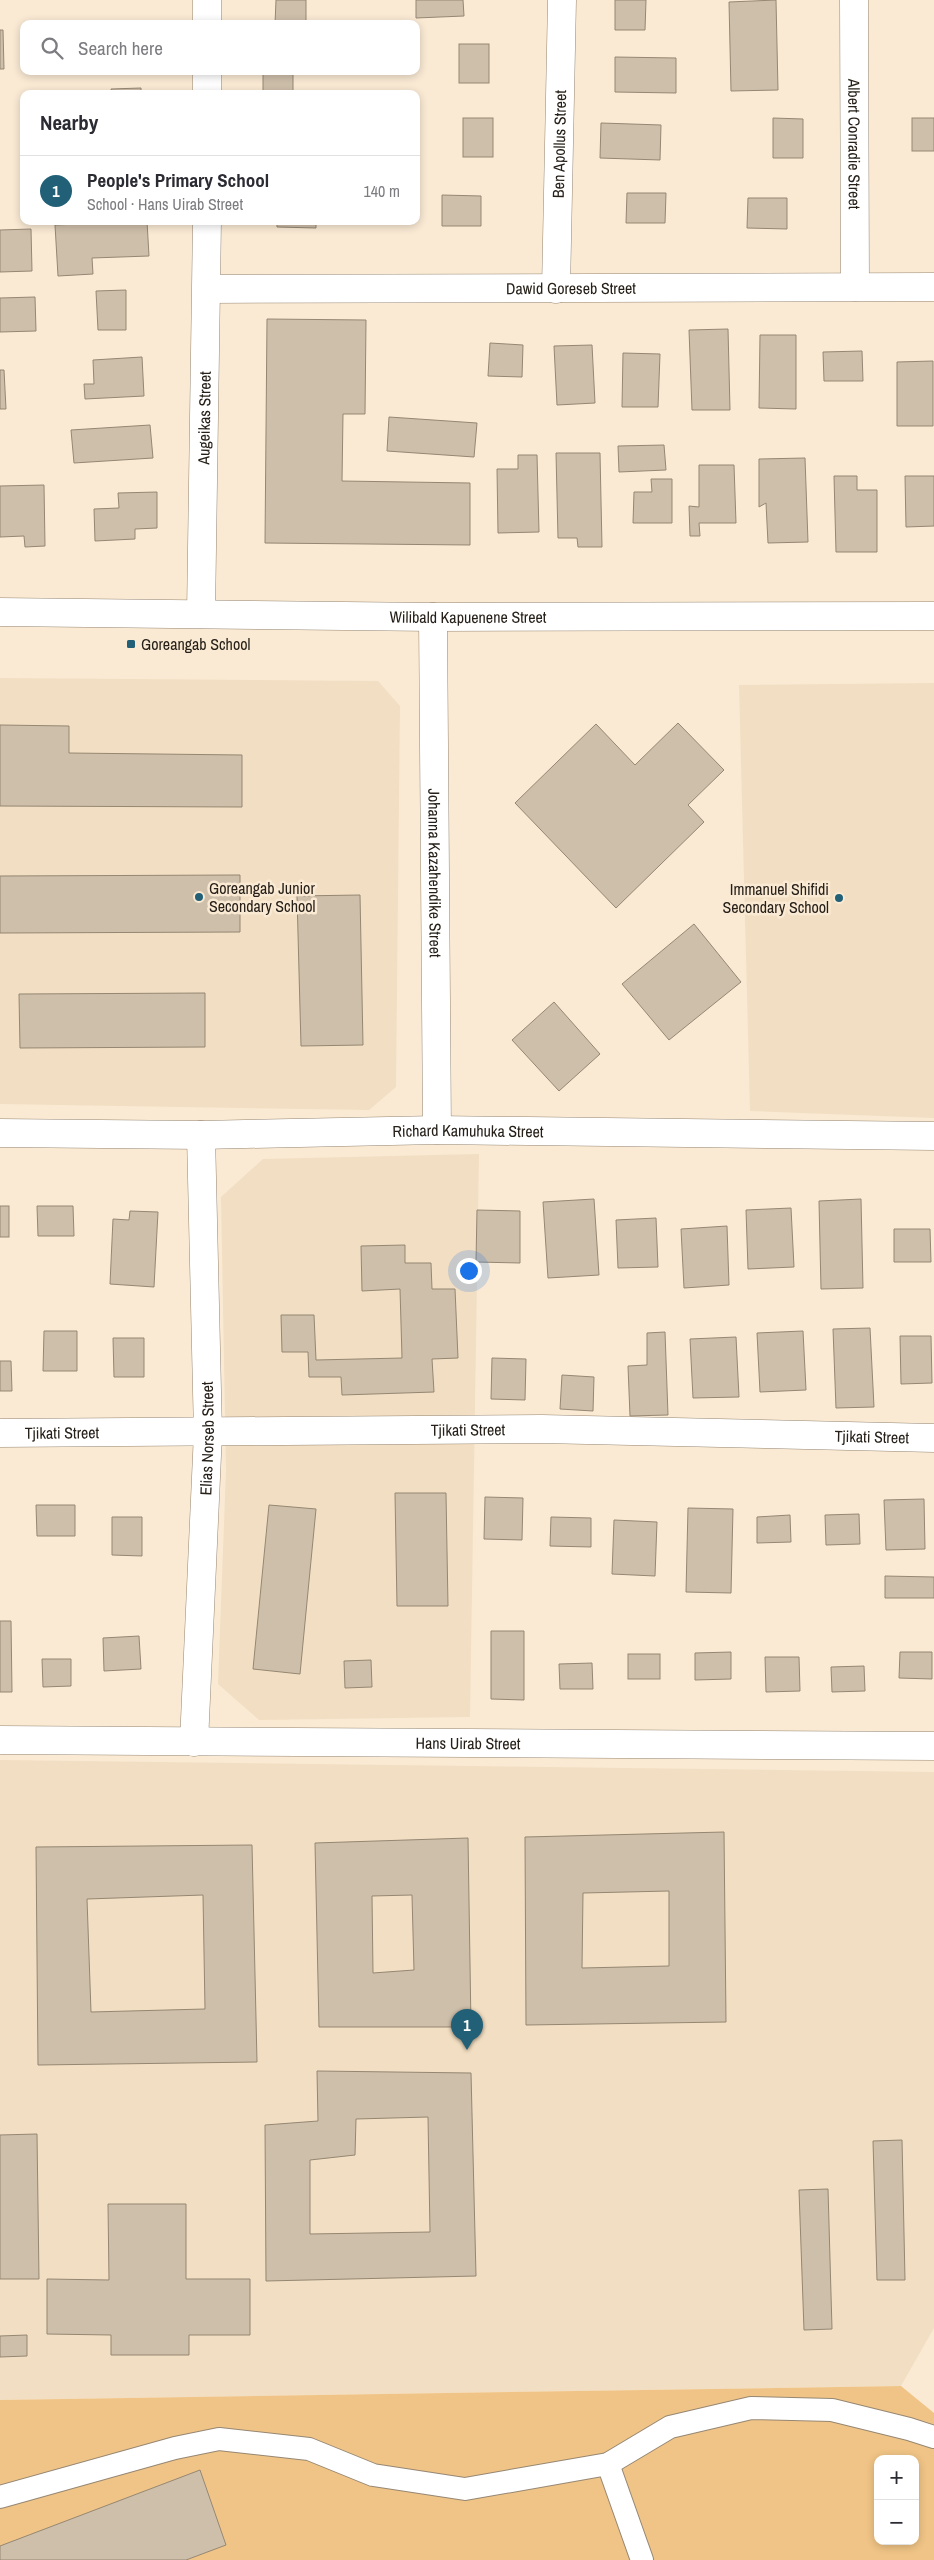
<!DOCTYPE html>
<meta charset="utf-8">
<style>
body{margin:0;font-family:"Archivo Narrow",sans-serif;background:#f7f7f7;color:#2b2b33}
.controls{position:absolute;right:15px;bottom:15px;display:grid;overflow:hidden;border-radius:10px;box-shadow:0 2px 8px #0003}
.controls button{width:45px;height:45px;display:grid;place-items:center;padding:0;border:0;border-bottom:1px solid #e1e1e2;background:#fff;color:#2b2b33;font:25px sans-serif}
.you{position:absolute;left:468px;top:1270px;width:18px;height:18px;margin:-12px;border:4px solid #fff;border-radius:50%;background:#1a73e8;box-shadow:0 0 0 8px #1a73e833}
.badge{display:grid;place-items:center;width:32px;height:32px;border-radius:50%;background:#216076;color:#fff;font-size:16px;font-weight:700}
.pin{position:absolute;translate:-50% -41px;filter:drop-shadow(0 1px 2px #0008)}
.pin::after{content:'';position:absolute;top:26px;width:18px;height:15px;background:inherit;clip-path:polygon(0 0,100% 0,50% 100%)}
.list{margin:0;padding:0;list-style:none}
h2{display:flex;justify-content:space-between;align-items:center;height:65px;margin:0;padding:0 20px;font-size:21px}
h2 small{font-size:16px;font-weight:400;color:#7c7c81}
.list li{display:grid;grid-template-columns:32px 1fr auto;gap:15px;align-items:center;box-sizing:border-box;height:70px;padding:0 20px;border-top:1px solid #e1e1e2}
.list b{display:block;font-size:19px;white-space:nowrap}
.list p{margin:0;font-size:16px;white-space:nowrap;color:#7c7c81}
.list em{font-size:16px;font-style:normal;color:#7c7c81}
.icon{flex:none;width:28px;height:28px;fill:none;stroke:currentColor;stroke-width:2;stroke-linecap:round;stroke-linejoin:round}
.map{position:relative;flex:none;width:934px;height:2560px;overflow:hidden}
.search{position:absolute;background:#fff;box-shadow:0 2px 8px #0003;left:20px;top:20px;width:400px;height:55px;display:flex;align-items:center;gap:12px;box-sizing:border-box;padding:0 18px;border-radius:10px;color:#7c7c81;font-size:19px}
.panel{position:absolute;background:#fff;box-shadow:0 2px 8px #0003;left:20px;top:90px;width:400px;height:135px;border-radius:10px}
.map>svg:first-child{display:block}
.built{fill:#f2dec2}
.green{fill:#f0c486;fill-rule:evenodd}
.building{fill:#cebfaa;stroke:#958773;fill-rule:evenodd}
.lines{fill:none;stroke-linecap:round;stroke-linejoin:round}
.service-casing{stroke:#968773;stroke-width:24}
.minor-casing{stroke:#968773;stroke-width:29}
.tertiary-casing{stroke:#968773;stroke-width:29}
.service{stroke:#fff;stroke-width:22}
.minor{stroke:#fff;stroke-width:28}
.tertiary{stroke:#fff;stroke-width:28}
.poi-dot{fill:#216076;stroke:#faead4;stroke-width:2}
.labels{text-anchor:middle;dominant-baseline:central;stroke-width:5;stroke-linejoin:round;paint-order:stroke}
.street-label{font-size:16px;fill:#262019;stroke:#faead4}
.poi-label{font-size:16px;fill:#262019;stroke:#faead4;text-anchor:start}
</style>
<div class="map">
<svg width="934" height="2560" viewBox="0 0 934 2560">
<rect width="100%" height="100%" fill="#faead4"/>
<!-- built -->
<g class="built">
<polygon points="0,678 378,681 400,706 396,1087 369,1110 0,1104"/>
<polygon points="934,683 934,1118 750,1111 739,685"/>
<polygon points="479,1154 470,1717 259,1720 218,1684 226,1470 221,1197 263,1159"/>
<polygon points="0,1760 934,1772 934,2328 901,2386 0,2400"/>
</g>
<!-- green -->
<path class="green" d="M901 2386 934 2413V2560H0V2400ZM878 2459H915V2541H878Z"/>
<!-- building -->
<g class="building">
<polygon points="276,0 306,0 306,24 275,24"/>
<polygon points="416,0 463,0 464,16 416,18"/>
<polygon points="615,0 646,0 645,30 615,30"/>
<polygon points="776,0 778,90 731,91 729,2"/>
<polygon points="0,30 3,30 4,69 0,69"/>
<rect x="459" y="44" width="30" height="39"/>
<polygon points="615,57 676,58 676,93 615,92"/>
<rect x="263" y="71" width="30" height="22"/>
<polygon points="141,88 141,94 112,94 111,89"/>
<rect x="463" y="118" width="30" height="39"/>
<polygon points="773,118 803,119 803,158 773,158"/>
<rect x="912" y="118" width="22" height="33"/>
<polygon points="601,123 661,125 660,160 600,158"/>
<polygon points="627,193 666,193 665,223 626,223"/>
<polygon points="442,195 481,196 481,226 442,226"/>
<polygon points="748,198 787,198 787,229 747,228"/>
<polygon points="147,221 149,256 92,258 93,274 58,276 55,225"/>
<polygon points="277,221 316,221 316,228 277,227"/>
<polygon points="31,229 32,271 0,272 0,230"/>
<polygon points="126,290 126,330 98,330 96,291"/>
<polygon points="35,297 36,331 0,332 0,298"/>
<polygon points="267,319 366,320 365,414 343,414 342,481 470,483 470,545 265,543"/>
<polygon points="728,329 730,410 692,410 689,330"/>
<polygon points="760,335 796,335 796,409 759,408"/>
<polygon points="490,343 523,345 522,377 488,376"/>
<polygon points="592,345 595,403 557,405 554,346"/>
<polygon points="862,351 863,381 824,381 823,352"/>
<polygon points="623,353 660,354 658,407 622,407"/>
<polygon points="142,357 144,396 85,399 84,384 94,384 93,360"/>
<polygon points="933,361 933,426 897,426 897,362"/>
<polygon points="0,370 4,370 6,409 0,409"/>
<polygon points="389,417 477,423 474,457 387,451"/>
<polygon points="150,425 153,458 74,463 71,430"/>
<polygon points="664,445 666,470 619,472 618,446"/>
<polygon points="556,453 600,453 602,547 578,547 577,538 558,538"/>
<polygon points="518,455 537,455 539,532 498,533 497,469 518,469"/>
<polygon points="805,458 808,542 768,543 766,503 759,507 759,459"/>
<polygon points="699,465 734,465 736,523 699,523 700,536 690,536 689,506 699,507"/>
<polygon points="834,476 857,476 857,490 877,490 877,552 836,552"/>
<polygon points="905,476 934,476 934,526 906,527"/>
<polygon points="651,479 672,479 672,523 633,523 634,492 652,492"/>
<polygon points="44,485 45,546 25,547 24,536 0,537 0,486"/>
<polygon points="157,492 157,528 135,529 135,539 95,541 94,509 119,508 118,493"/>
<polygon points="678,723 724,770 688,805 704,822 616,908 515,803 596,724 635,765"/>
<polygon points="0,725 69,726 69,753 242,755 242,807 0,806"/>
<polygon points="240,875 240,932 0,933 0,876"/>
<polygon points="360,895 363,1045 301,1046 297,896"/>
<polygon points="694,924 741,982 669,1040 622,984"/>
<polygon points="205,993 205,1047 20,1048 19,994"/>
<polygon points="554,1002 600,1054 559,1091 512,1040"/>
<polygon points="594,1199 599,1275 548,1278 543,1202"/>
<polygon points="861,1199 863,1288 821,1289 819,1201"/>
<rect x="0" y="1206" width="9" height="31"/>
<polygon points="37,1206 73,1206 74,1236 38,1236"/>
<polygon points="791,1208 794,1267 748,1269 746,1210"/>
<polygon points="477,1210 520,1211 520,1263 476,1262"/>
<polygon points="130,1211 158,1212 154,1287 110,1284 113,1219 129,1220"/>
<polygon points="656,1218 658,1267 618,1268 616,1220"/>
<polygon points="727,1226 729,1285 684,1288 681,1229"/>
<polygon points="894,1229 930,1229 931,1262 894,1262"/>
<polygon points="405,1245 405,1263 431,1263 432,1289 455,1289 458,1358 432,1359 434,1392 342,1395 341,1377 309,1377 308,1352 282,1352 281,1315 314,1315 316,1360 402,1358 400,1289 362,1291 361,1246"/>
<polygon points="870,1328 874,1407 836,1408 833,1329"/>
<polygon points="44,1331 77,1331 77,1371 43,1371"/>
<polygon points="803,1331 806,1390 760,1392 757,1333"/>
<polygon points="665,1332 668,1415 630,1416 628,1366 647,1365 647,1333"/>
<polygon points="900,1336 931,1336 932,1383 901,1384"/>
<polygon points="736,1337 739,1397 693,1398 690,1339"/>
<polygon points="113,1338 144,1338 144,1377 114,1377"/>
<polygon points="492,1358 526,1359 525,1400 491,1399"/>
<polygon points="0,1361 11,1361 12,1391 0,1391"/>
<polygon points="562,1375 594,1377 593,1411 560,1409"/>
<polygon points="395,1493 446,1493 448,1606 397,1606"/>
<polygon points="485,1497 523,1498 522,1540 484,1539"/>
<polygon points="924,1499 925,1549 886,1550 884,1500"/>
<polygon points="36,1505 75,1505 75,1536 37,1536"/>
<polygon points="269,1505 316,1509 300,1674 253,1669"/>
<polygon points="688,1508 733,1509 731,1593 686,1592"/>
<polygon points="859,1514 860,1544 826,1545 825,1515"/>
<polygon points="790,1515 791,1542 757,1543 757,1517"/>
<polygon points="112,1517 142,1517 142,1556 112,1555"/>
<polygon points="551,1517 591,1518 591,1547 550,1546"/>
<polygon points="614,1520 657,1522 655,1576 612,1574"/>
<polygon points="885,1576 934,1577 934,1598 885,1598"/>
<polygon points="0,1621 11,1621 12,1692 0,1692"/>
<polygon points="491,1631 524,1631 524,1700 491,1699"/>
<polygon points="139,1636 141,1669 104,1671 103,1638"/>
<polygon points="731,1652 731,1679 695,1680 695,1653"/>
<polygon points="900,1652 932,1652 932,1679 899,1678"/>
<rect x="628" y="1654" width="32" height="25"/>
<polygon points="765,1657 799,1657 800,1691 766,1692"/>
<polygon points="42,1659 71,1659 71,1686 43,1687"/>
<polygon points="371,1660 372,1687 345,1688 344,1661"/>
<polygon points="592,1663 593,1689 560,1689 559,1664"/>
<polygon points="864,1666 865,1691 832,1692 831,1667"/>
<path d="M724 1832 726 2022 526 2025 525 1837ZM669 1891V1966L582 1968 583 1893Z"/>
<path d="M468 1838 471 2027H319L315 1843ZM412 1895 414 1970 373 1973 372 1896Z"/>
<path d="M252 1845 257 2062 38 2065 36 1847ZM203 1895 205 2009 91 2012 87 1899Z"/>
<path d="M317 2071 471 2073 476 2276 266 2281 265 2125 318 2121ZM428 2117 430 2232 310 2234V2160L355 2155 356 2119Z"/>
<polygon points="37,2134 39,2279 0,2279 0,2135"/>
<polygon points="902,2140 905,2280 877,2280 873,2141"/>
<polygon points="828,2189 832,2329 804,2330 799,2190"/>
<polygon points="108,2204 186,2204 186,2279 250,2279 250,2335 189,2335 189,2355 111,2355 111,2335 47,2334 47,2279 109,2280"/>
<polygon points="27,2335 27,2356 0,2357 0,2336"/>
<polygon points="200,2470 226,2545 186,2560 0,2560 0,2546"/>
</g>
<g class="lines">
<defs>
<g id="service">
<polyline points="608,2464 642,2560"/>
<polyline points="0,2497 175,2448 219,2439 309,2449 373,2475 465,2489 608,2464 670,2427 751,2408 832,2410 909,2429 934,2437"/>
</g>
<g id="minor">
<polyline points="207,0 207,24"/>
<path id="s1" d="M854 0 855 287"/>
<polyline points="207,71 207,94"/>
<path id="s2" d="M207 289 934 287"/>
<path id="s3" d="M556 289 562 0"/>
<path id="s4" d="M201 614 207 221"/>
<path id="s5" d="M433 617 437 1130"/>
<path id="s6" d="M0 1133 201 1135 437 1130 934 1136"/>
<path id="s7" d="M0 1433 542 1429 934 1438"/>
<path id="s8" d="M0 1740 934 1746"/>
<path id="s9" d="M194 1742 208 1433 201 1135"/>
</g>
<g id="tertiary">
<path id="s10" d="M0 612 433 617 934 616"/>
</g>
</defs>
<!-- service casing -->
<use href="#service" class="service-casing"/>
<!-- minor casing -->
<use href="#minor" class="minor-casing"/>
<!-- tertiary casing -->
<use href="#tertiary" class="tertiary-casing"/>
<!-- service -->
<use href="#service" class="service"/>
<!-- minor -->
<use href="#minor" class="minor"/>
<!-- tertiary -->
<use href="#tertiary" class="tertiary"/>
</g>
<!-- markers -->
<g class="poi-dot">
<rect x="126" y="639" width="10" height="10" rx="2.5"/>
<circle cx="199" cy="897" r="5"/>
<circle cx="839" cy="898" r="5"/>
</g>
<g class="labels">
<!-- street labels -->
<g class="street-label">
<text stroke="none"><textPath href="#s1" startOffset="144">Albert Conradie Street</textPath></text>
<text stroke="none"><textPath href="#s3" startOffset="145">Ben Apollus Street</textPath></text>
<text stroke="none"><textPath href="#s2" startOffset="364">Dawid Goreseb Street</textPath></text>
<text stroke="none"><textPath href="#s4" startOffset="196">Augeikas Street</textPath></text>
<text stroke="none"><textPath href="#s10" startOffset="468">Wilibald Kapuenene Street</textPath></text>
<text stroke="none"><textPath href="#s5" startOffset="256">Johanna Kazahendike Street</textPath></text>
<text stroke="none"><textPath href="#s6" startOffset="468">Richard Kamuhuka Street</textPath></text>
<text stroke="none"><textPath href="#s7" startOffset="468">Tjikati Street</textPath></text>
<text stroke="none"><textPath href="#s7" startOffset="62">Tjikati Street</textPath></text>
<text stroke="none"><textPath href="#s7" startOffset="872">Tjikati Street</textPath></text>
<text stroke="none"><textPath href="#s9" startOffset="304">Elias Norseb Street</textPath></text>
<text stroke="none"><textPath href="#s8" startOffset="468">Hans Uirab Street</textPath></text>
</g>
<!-- poi labels -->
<g class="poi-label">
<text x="141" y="644">Goreangab School</text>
<text x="209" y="888">Goreangab Junior<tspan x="209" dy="18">Secondary School</tspan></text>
<text x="829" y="889" text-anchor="end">Immanuel Shifidi<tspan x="829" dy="18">Secondary School</tspan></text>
</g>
</g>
</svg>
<div class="controls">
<button>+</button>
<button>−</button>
</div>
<div class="you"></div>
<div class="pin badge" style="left:467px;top:2050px">1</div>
<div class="search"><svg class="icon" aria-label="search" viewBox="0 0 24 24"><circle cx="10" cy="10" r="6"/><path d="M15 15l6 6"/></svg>Search here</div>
<section class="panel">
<h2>Nearby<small></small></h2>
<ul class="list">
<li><span class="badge">1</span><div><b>People's Primary School</b><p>School · Hans Uirab Street</p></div><em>140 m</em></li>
</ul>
</section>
</div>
